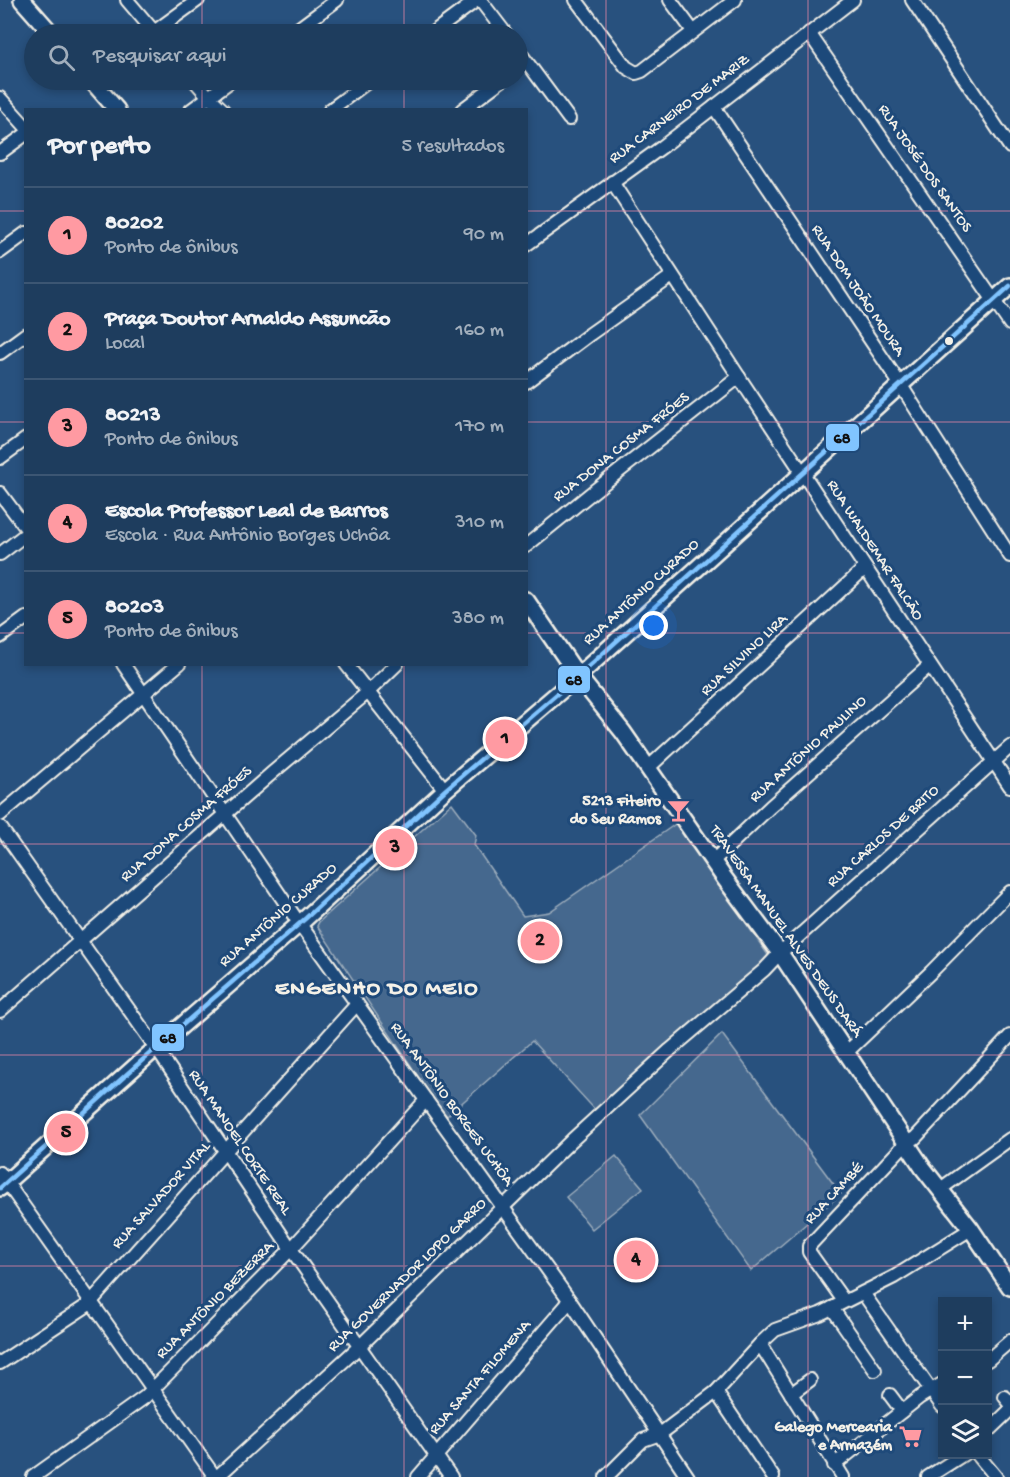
<!DOCTYPE html>
<html lang="pt">
<meta charset="utf-8">
<style>
body{margin:0;font-family:"Gochi Hand",sans-serif;background:#264464;color:#f1f3f6}
.controls{position:absolute;right:18px;bottom:18px;display:grid;overflow:hidden;border-radius:0px;box-shadow:0 3px 9px #0003}
.controls button{width:54px;height:54px;display:grid;place-items:center;padding:0;border:0;border-bottom:2px solid #3c5673;background:#1e3d5e;color:#f1f3f6;font:30px sans-serif}
.you{position:absolute;left:654px;top:626px;width:21px;height:21px;margin:-15px;border:4px solid #fff;border-radius:50%;background:#1a73e8;box-shadow:0 0 0 9px #1a73e833}
.badge{display:grid;place-items:center;width:39px;height:39px;border-radius:50%;background:#ff9aa2;color:#111;font-size:20px;font-weight:700}
.pin{position:absolute;translate:-50% -50%;border:3px solid #fff;box-shadow:0 2px 6px #0006}
.list{margin:0;padding:0;list-style:none}
h2{display:flex;justify-content:space-between;align-items:center;height:78px;margin:0;padding:0 24px;font-size:26px}
h2 small{font-size:20px;font-weight:400;color:#a1aebc}
.list li{display:grid;grid-template-columns:39px 1fr auto;gap:18px;align-items:center;box-sizing:border-box;height:96px;padding:0 24px;border-top:2px solid #3c5673}
.list b{display:block;font-size:22px;white-space:nowrap}
.list p{margin:0;font-size:20px;white-space:nowrap;color:#a1aebc}
.list em{font-size:20px;font-style:normal;color:#a1aebc}
.icon{flex:none;width:33px;height:33px;fill:none;stroke:currentColor;stroke-width:2;stroke-linecap:round;stroke-linejoin:round}
.map{position:relative;flex:none;width:1010px;height:1477px;overflow:hidden}
.search{position:absolute;background:#1e3d5e;box-shadow:0 3px 9px #0003;left:24px;top:24px;width:504px;height:66px;display:flex;align-items:center;gap:15px;box-sizing:border-box;padding:0 21px;border-radius:33px;color:#a1aebc;font-size:22px}
.panel{position:absolute;background:#1e3d5e;box-shadow:0 3px 9px #0003;left:24px;top:108px;width:504px;height:558px;border-radius:0px}
.map>svg:first-child{display:block}
.green{fill:#45688e;stroke:#9cacbb;stroke-width:1.5}
.lines{fill:none;stroke-linecap:round;stroke-linejoin:round}
.minor-casing{stroke:#f4f1e8;stroke-width:16}
.tertiary-casing{stroke:#f4f1e8;stroke-width:20}
.minor{stroke:#1f4a7a;stroke-width:12}
.tertiary{stroke:#1f4a7a;stroke-width:15}
.bus-1-casing{stroke:#1f4a7a;stroke-width:9}
.bus-1{stroke:#80c4ff;stroke-width:4.5}
.grid{fill:none;stroke:#db84a2;stroke-width:1.5;stroke-opacity:0.55}
.bus-dot{fill:#f4f1e8;stroke:#1f4a7a;stroke-width:2}
.labels{text-anchor:middle;dominant-baseline:central;stroke-width:6;stroke-linejoin:round;paint-order:stroke}
.street-label{font-size:16px;fill:#f4f1e8;stroke:#1f4a7a}
.poi-label{font-size:16px;font-weight:bold;fill:#f4f1e8;stroke:#1f4a7a;text-anchor:end}
.district-label{font-size:22px;font-weight:bold;letter-spacing:1.5px;fill:#f4f1e8;stroke:#1f4a7a}
.line-badge{stroke:#1f4a7a;stroke-width:2}
.pale-badge-label{font-size:16px;text-anchor:middle;font-weight:bold;fill:#111}
</style>
<div class="map">
<svg width="1010" height="1477" viewBox="0 0 1010 1477">
<rect width="100%" height="100%" fill="#28517e"/>
<filter id="ink" filterUnits="userSpaceOnUse"><feTurbulence type="fractalNoise" baseFrequency=".0167" numOctaves="2"/><feDisplacementMap in="SourceGraphic" scale="12" xChannelSelector="R" yChannelSelector="G"/><feConvolveMatrix kernelMatrix="1 2 1 2 8 2 1 2 1" color-interpolation-filters="sRGB"/></filter>
<g filter="url(#ink)">
<!-- green -->
<g class="green">
<polygon points="452,803 476,835 474,845 523,916 549,912 677,823 768,955 768,959 599,1114 532,1041 447,1116 432,1097 317,926 319,922"/>
<polygon points="722,1034 841,1194 751,1271 640,1115"/>
<polygon points="616,1156 643,1188 592,1229 566,1197"/>
</g>
<g class="lines">
<defs>
<g id="minor">
<polyline points="127,0 156,34"/>
<polyline points="480,0 506,34"/>
<polyline points="576,0 626,67 636,73 642,71 735,0"/>
<polyline points="670,0 693,31"/>
<polyline points="912,0 1010,147"/>
<polyline points="154,32 198,0"/>
<polyline points="809,33 1010,324"/>
<polyline points="291,34 337,0"/>
<polyline points="431,34 477,0"/>
<polyline points="518,50 569,119"/>
<polyline points="194,80 209,97 223,110"/>
<polyline points="0,98 26,127"/>
<polyline points="714,107 900,384 1010,556"/>
<polyline points="191,110 232,80"/>
<polyline points="330,110 370,80"/>
<polyline points="462,110 502,80"/>
<polyline points="0,153 26,134"/>
<polyline points="612,182 739,377 1010,786"/>
<polyline points="526,245 662,147 853,0"/>
<polyline points="0,252 26,233"/>
<polyline points="0,353 26,334"/>
<polyline points="526,382 590,334 672,276"/>
<polyline points="0,458 26,439"/>
<polyline points="0,493 26,528"/>
<polyline points="526,546 594,491 739,377"/>
<polyline points="0,554 26,534"/>
<polyline points="0,637 26,618"/>
<polyline points="123,664 299,923 570,1301 688,1477"/>
<polyline points="346,664 445,790"/>
<polyline points="648,768 865,568"/>
<polyline points="0,815 179,664"/>
<polyline points="0,827 156,1048 291,1249 451,1477"/>
<polyline points="713,861 770,807 929,666"/>
<polyline points="0,1011 272,773 367,693 397,664"/>
<polyline points="847,1052 931,972 1010,892"/>
<polyline points="0,1173 215,1477"/>
<polyline points="939,1190 1010,1139"/>
<polyline points="863,1293 942,1406"/>
<polyline points="844,1301 809,1252 809,1246 906,1143 915,1138 1010,1036"/>
<polyline points="832,1308 875,1370"/>
<polyline points="760,1344 843,1477"/>
<polyline points="988,1360 1010,1341"/>
<polyline points="0,1363 88,1305 357,1004"/>
<polyline points="716,1392 773,1477"/>
<polyline points="791,1394 810,1380"/>
<polyline points="890,1395 902,1411"/>
<polyline points="1005,1397 1010,1403"/>
<polyline points="988,1431 1010,1410"/>
<polyline points="977,1454 996,1477"/>
<polyline points="834,1465 920,1397 942,1384"/>
<polyline points="33,1477 145,1397 291,1249 426,1100"/>
<polyline points="217,1477 360,1346 572,1140 670,1050 764,970 780,953 1010,747"/>
<polyline points="418,1477 570,1301"/>
<polyline points="606,1477 643,1440 660,1434 716,1392 760,1344 775,1330 820,1314 894,1277 971,1229"/>
<polyline points="928,1477 964,1454"/>
</g>
<g id="tertiary">
<polyline points="22,0 52,34"/>
<polyline points="91,80 117,110"/>
<polyline points="526,600 578,676 623,732 725,879 780,953 923,1168 971,1229 1010,1287"/>
<polyline points="0,1188 156,1048 306,918 445,790 578,676 1010,286"/>
</g>
</defs>
<!-- minor casing -->
<use href="#minor" class="minor-casing"/>
<!-- tertiary casing -->
<use href="#tertiary" class="tertiary-casing"/>
<!-- minor -->
<use href="#minor" class="minor"/>
<!-- tertiary -->
<use href="#tertiary" class="tertiary"/>
<defs>
<polyline id="bus-1" points="0,1188 156,1048 306,918 445,790 578,676 1010,286"/>
</defs>
<!-- bus-1 casing -->
<use href="#bus-1" class="bus-1-casing"/>
<!-- bus-1 -->
<use href="#bus-1" class="bus-1"/>
</g>
</g>
<!-- grid -->
<path class="grid" d="M202 0V34M404 0V34M606 0V1477M808 0V1477M202 80V110M404 80V110M0 211H26M526 211H1010M0 422H26M526 422H1010M0 633H26M526 633H1010M202 664V1477M404 664V1477M0 844H1010M0 1055H1010M0 1266H1010"/>
<!-- icons -->
<defs>
<symbol id="bar-bare" viewBox="-9 -9 18 18"><path d="M-6-5H6L.8 .8V4.5H3.5V6h-7V4.5H-.8V.8Z" fill="#ff9aa2" stroke="#1f4a7a" stroke-width="2.5" paint-order="stroke"/></symbol>
<symbol id="supermarket-bare" viewBox="-9 -9 18 18"><path d="M-6-5.5h2.5l.6 2H6L4.5 2H-2.5L-4.4-4H-6ZM-1.5 3.2a1.3 1.3 0 1 0 .1 0ZM3 3.2a1.3 1.3 0 1 0 .1 0Z" fill="#ff9aa2" stroke="#1f4a7a" stroke-width="2.5" paint-order="stroke"/></symbol>
</defs>
<g fill-rule="evenodd">
<use href="#bar-bare" x="662" y="794" width="33" height="33"/>
<use href="#supermarket-bare" x="894" y="1420" width="33" height="33"/>
</g>
<!-- markers -->
<circle class="bus-dot" cx="949" cy="341" r="5"/>
<g class="labels">
<!-- street labels -->
<g class="street-label">
<text transform="translate(680 110) rotate(-37)">RUA CARNEIRO DE MARIZ</text>
<text transform="translate(924 169) rotate(55)">RUA JOSÉ DOS SANTOS</text>
<text transform="translate(857 291) rotate(56)">RUA DOM JOÃO MOURA</text>
<text transform="translate(622 448) rotate(-38)">RUA DONA COSMA FRÓES</text>
<text transform="translate(874 551) rotate(57)">RUA WALDEMAR FALCÃO</text>
<text transform="translate(642 593) rotate(-42)">RUA ANTÔNIO CURADO</text>
<text transform="translate(745 656) rotate(-43)">RUA SILVINO LIRA</text>
<text transform="translate(809 750) rotate(-42)">RUA ANTÔNIO PAULINO</text>
<text transform="translate(187 825) rotate(-41)">RUA DONA COSMA FRÓES</text>
<text transform="translate(884 837) rotate(-42)">RUA CARLOS DE BRITO</text>
<text transform="translate(279 916) rotate(-41)">RUA ANTÔNIO CURADO</text>
<text transform="translate(785 932) rotate(55)">TRAVESSA MANUEL ALVES DEUS DARÁ</text>
<text transform="translate(451 1105) rotate(54)">RUA ANTÔNIO BORGES UCHÔA</text>
<text transform="translate(239 1143) rotate(56)">RUA MANOEL CORTE REAL</text>
<text transform="translate(835 1194) rotate(-47)">RUA CAMBÉ</text>
<text transform="translate(162 1196) rotate(-48)">RUA SALVADOR VITAL</text>
<text transform="translate(408 1276) rotate(-44)">RUA GOVERNADOR LOPO GARRO</text>
<text transform="translate(216 1301) rotate(-45)">RUA ANTÔNIO BEZERRA</text>
<text transform="translate(481 1378) rotate(-49)">RUA SANTA FILOMENA</text>
</g>
<!-- poi labels -->
<g class="poi-label">
<text x="661" y="802">5213 Fiteiro<tspan x="661" dy="18">do Seu Ramos</tspan></text>
<text x="892" y="1428">Galego Mercearia<tspan x="892" dy="18">e Armazém</tspan></text>
</g>
<!-- district labels -->
<g class="district-label">
<text x="377" y="990">ENGENHO DO MEIO</text>
</g>
</g>
<g class="line-badge">
<rect x="825" y="423" width="35" height="29" rx="6" fill="#80c4ff"/>
<rect x="557" y="665" width="34" height="29" rx="6" fill="#80c4ff"/>
<rect x="151" y="1023" width="34" height="29" rx="6" fill="#80c4ff"/>
</g>
<g class="pale-badge-label">
<text x="842" y="443">68</text>
<text x="574" y="685">68</text>
<text x="168" y="1043">68</text>
</g>
</svg>
<div class="controls">
<button>+</button>
<button>−</button>
<button><svg class="icon" aria-label="layers" viewBox="0 0 24 24"><path d="M12 4l9 5-9 5-9-5zM3 14l9 5 9-5"/></svg></button>
</div>
<div class="you"></div>
<div class="pin badge" style="left:505px;top:739px">1</div>
<div class="pin badge" style="left:540px;top:941px">2</div>
<div class="pin badge" style="left:395px;top:848px">3</div>
<div class="pin badge" style="left:636px;top:1260px">4</div>
<div class="pin badge" style="left:66px;top:1133px">5</div>
<div class="search"><svg class="icon" aria-label="search" viewBox="0 0 24 24"><circle cx="10" cy="10" r="6"/><path d="M15 15l6 6"/></svg>Pesquisar aqui</div>
<section class="panel">
<h2>Por perto<small>5 resultados</small></h2>
<ul class="list">
<li><span class="badge">1</span><div><b>80202</b><p>Ponto de ônibus</p></div><em>90 m</em></li>
<li><span class="badge">2</span><div><b>Praça Doutor Arnaldo Assuncão</b><p>Local</p></div><em>160 m</em></li>
<li><span class="badge">3</span><div><b>80213</b><p>Ponto de ônibus</p></div><em>170 m</em></li>
<li><span class="badge">4</span><div><b>Escola Professor Leal de Barros</b><p>Escola · Rua Antônio Borges Uchôa</p></div><em>310 m</em></li>
<li><span class="badge">5</span><div><b>80203</b><p>Ponto de ônibus</p></div><em>380 m</em></li>
</ul>
</section>
</div>
